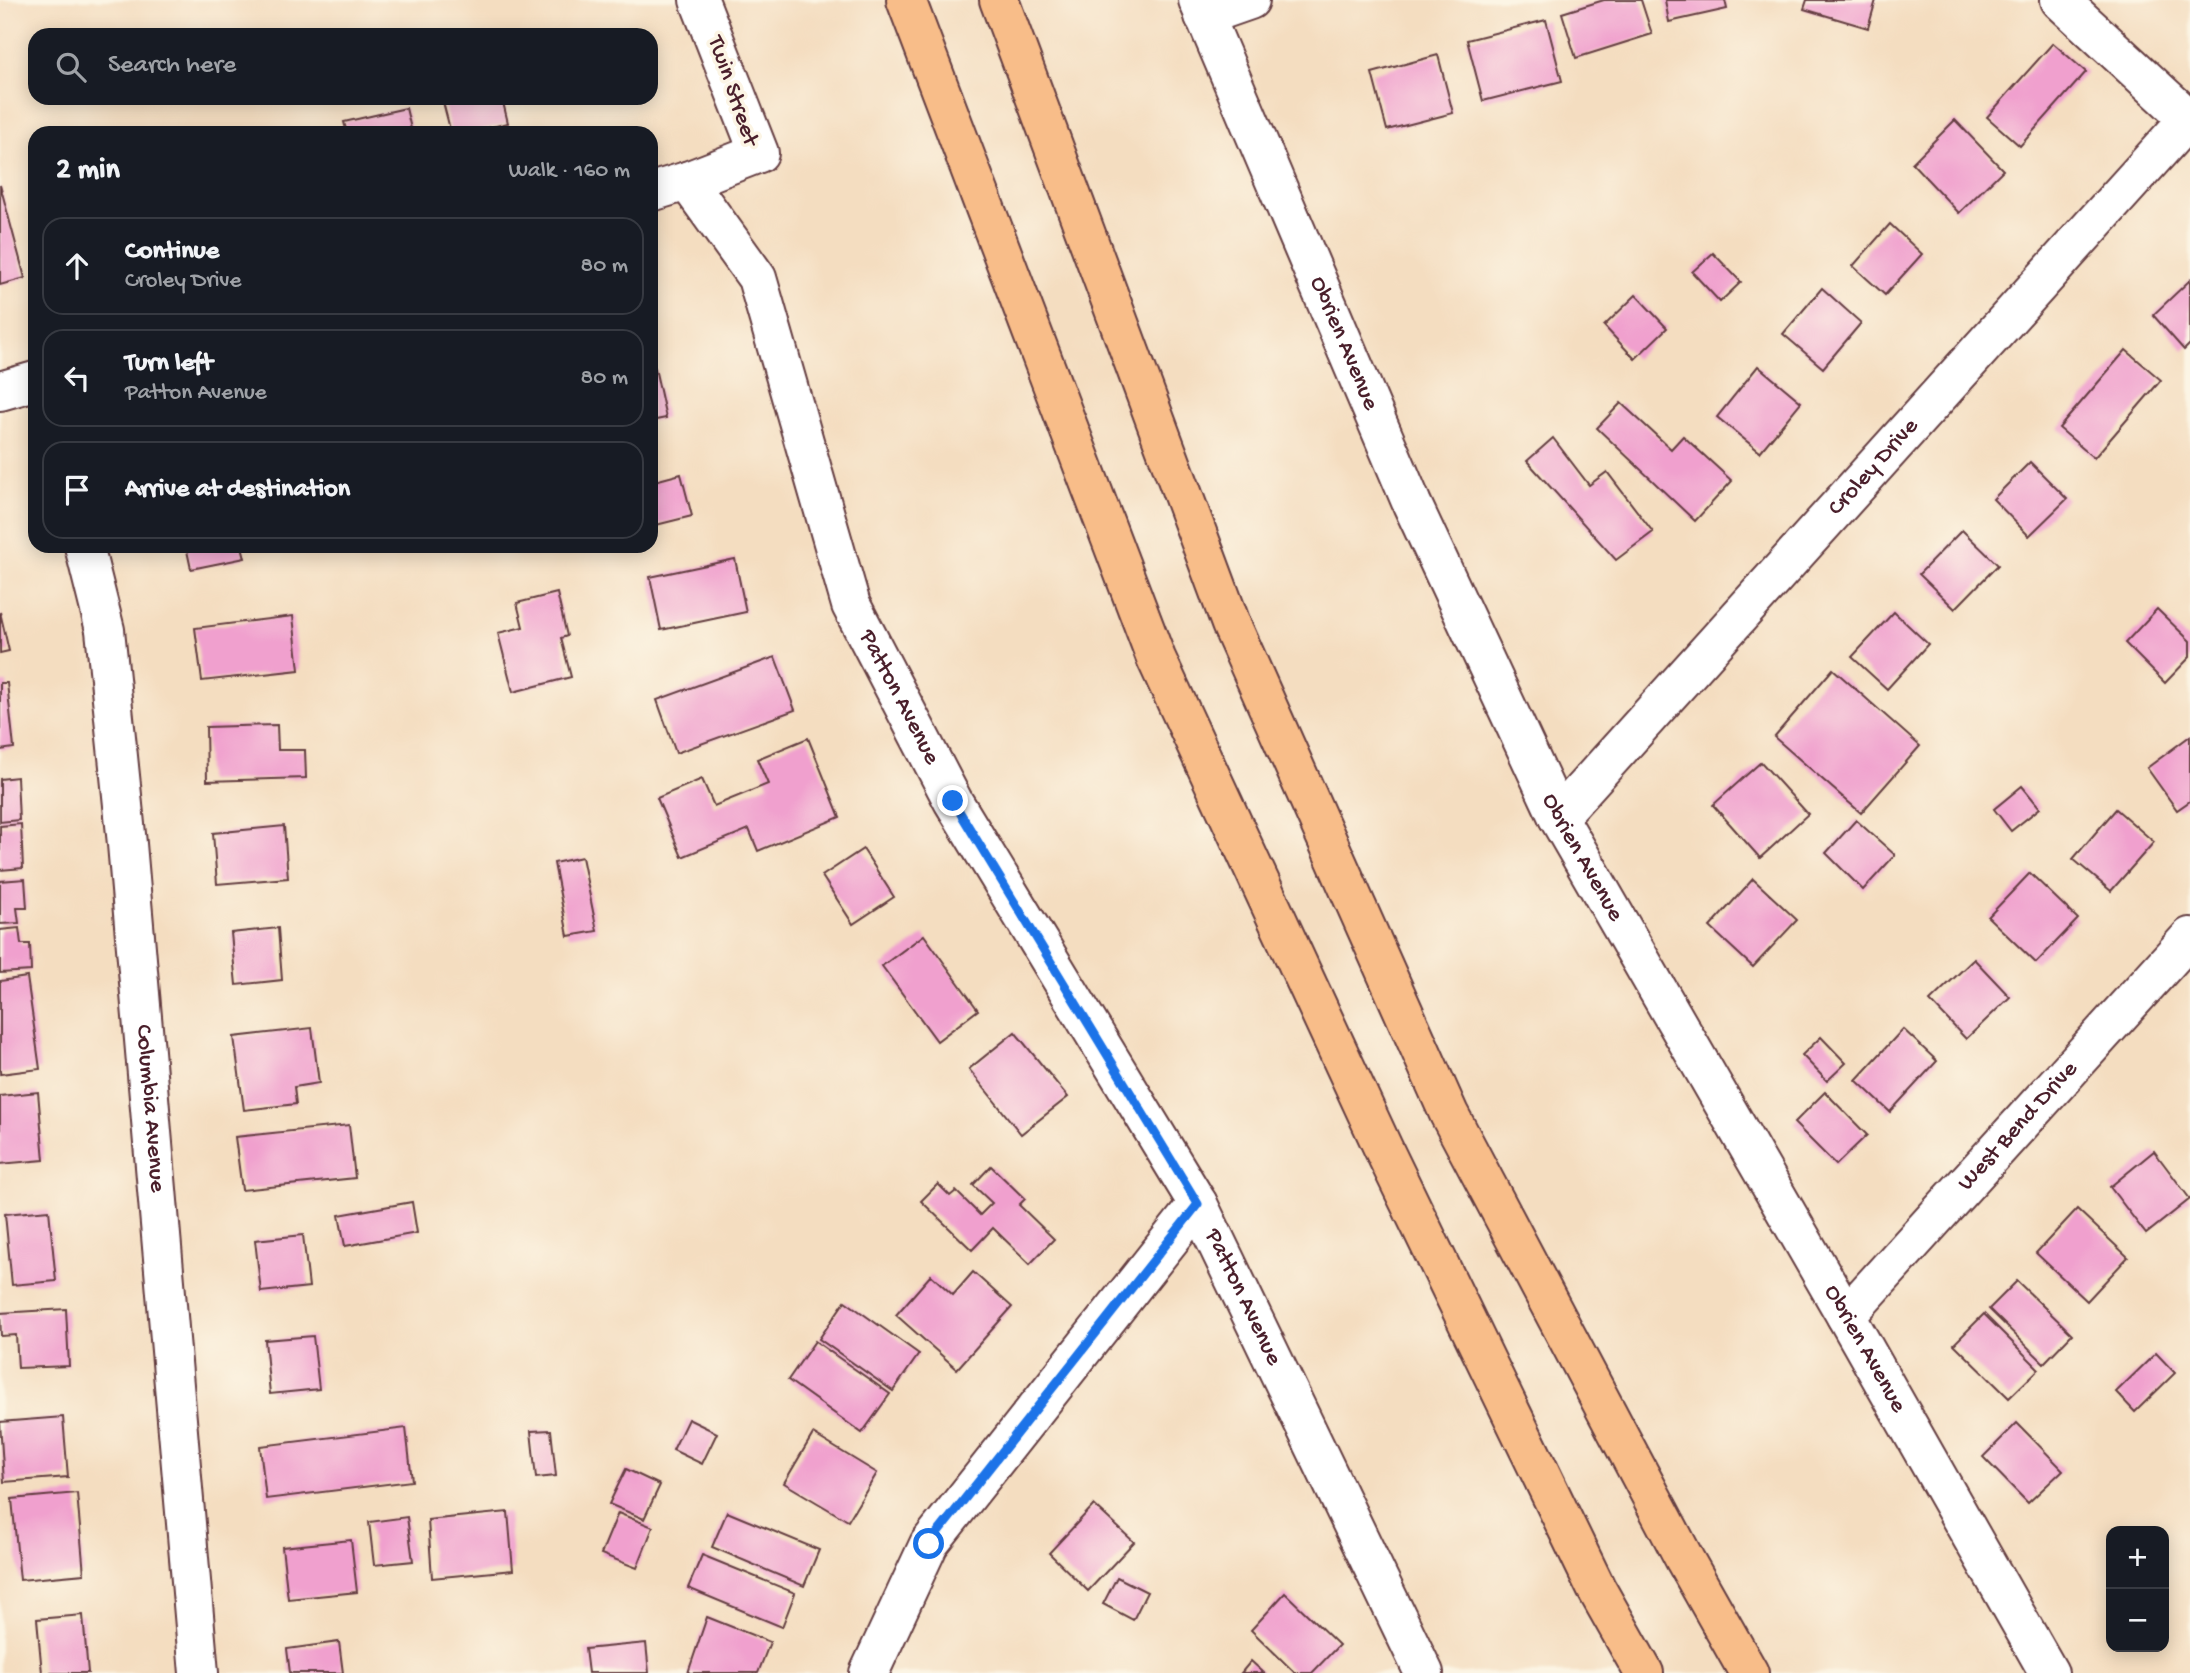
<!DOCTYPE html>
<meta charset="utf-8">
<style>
body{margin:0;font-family:"Gochi Hand",sans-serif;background:#242831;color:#f1f3f6}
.controls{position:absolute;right:21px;bottom:21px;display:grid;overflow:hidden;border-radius:14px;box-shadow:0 4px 18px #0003}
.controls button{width:63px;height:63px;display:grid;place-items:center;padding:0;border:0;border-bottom:2px solid #363941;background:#171b24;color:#f1f3f6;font:35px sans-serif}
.stop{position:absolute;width:21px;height:21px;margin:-16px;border:5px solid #1a73e8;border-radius:50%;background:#fff}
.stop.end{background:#1a73e8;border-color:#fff;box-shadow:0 2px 7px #0008}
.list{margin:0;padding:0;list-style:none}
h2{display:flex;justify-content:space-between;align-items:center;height:91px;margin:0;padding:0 28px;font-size:30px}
h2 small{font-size:23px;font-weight:400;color:#9ea1a6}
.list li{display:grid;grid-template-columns:46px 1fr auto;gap:21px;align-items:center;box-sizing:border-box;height:98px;margin:0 14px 14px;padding:0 14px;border:2px solid #363941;border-radius:21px}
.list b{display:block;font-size:26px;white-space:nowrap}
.list p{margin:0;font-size:23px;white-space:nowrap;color:#9ea1a6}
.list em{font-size:23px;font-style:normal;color:#9ea1a6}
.icon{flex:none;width:38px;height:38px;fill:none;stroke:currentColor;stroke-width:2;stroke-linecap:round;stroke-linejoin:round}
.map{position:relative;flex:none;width:2190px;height:1673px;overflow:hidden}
.search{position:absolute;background:#171b24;box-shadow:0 4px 18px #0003;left:28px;top:28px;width:630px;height:77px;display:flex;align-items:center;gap:18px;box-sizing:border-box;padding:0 24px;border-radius:21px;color:#9ea1a6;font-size:26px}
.panel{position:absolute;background:#171b24;box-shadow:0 4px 18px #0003;left:28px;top:126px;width:630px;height:427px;border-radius:21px}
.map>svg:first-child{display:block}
.building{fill:#f0a0ce}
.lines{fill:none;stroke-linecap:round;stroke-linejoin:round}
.street-casing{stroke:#643c41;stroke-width:42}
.highway-casing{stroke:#643c41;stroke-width:42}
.street{stroke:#fff;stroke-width:38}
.highway{stroke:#f8bd89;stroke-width:38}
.route{stroke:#1a73e8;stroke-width:9}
.labels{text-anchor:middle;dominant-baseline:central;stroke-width:7;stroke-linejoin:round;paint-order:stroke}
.street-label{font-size:24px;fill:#4a1f2b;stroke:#fcf5e5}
</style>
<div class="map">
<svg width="2190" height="1673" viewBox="0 0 2190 1673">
<rect width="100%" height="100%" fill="#fcf5e5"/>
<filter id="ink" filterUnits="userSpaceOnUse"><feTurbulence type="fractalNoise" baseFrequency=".0143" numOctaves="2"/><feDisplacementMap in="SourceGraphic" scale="14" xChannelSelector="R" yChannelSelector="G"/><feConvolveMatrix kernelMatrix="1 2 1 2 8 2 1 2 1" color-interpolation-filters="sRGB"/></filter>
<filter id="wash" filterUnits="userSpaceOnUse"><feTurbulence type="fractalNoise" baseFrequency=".00686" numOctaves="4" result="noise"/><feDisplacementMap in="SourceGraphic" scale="28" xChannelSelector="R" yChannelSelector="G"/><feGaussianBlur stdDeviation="1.57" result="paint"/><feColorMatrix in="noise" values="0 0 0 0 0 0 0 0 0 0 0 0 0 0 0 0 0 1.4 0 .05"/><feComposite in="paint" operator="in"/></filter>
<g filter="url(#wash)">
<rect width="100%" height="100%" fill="#f4ddc0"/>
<g id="blocks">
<!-- building -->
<g class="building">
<polygon points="1604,0 1641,0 1652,34 1576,58 1562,13"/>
<polygon points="1665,0 1725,0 1727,9 1669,22"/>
<polygon points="1807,0 1876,0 1868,28 1804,9"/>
<polygon points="1546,20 1562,81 1483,101 1467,40"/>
<polygon points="2053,43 2086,72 2020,146 1987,117"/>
<polygon points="1438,55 1453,113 1387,130 1372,73"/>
<polygon points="442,98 502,98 508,123 468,133 451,133"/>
<polygon points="406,108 412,133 347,133 344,122"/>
<polygon points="1955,120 2003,170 1959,213 1912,163"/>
<polygon points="0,185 25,278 0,285"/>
<polygon points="1890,224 1922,254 1885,295 1853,266"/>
<polygon points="1713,253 1741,282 1720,302 1692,272"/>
<polygon points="2190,280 2190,344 2184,350 2153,315"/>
<polygon points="1822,288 1861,323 1823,368 1783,334"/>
<polygon points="1636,295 1667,328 1635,359 1604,326"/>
<polygon points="2126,350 2161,380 2094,458 2059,428"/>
<polygon points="1758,366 1801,402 1760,452 1717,417"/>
<polygon points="655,368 666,418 651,421 651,369"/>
<polygon points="1621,403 1671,449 1683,436 1732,481 1695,521 1597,428"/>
<polygon points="1553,438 1589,485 1607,472 1653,532 1616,560 1527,461"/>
<polygon points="2030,462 2067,499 2029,536 1993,499"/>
<polygon points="681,474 692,516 652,526 651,482"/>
<polygon points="1962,530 1998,565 1955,609 1919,574"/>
<polygon points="186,546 242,546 245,558 191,569"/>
<polygon points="735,559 746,612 661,630 650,577"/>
<polygon points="557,593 567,636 561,638 571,677 513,692 498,633 523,627 517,603"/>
<polygon points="2157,609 2190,641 2190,657 2165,683 2125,643"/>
<polygon points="0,612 9,651 0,653"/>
<polygon points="1894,612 1928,644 1887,689 1852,657"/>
<polygon points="293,616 299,670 202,681 195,628"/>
<polygon points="775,657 795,710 676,753 657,700"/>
<polygon points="1833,669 1920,746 1861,813 1774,737"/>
<polygon points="0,683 7,683 14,748 0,750"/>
<polygon points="277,725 278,750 305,750 306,778 207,781 206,727"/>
<polygon points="2190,736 2190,801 2177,810 2147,768"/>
<polygon points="808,738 840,817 758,851 749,829 682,857 657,798 702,779 714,806 768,784 757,759"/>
<polygon points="1761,762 1808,814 1760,858 1713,805"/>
<polygon points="17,777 19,820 0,822 0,779"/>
<polygon points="2022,786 2040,808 2011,831 1994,809"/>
<polygon points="2116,809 2154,842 2111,891 2073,859"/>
<polygon points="1856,820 1895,855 1863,890 1826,853"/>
<polygon points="21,824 23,868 0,870 0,826"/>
<polygon points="284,826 288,878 217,884 213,833"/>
<polygon points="863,849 894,897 853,924 822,876"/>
<polygon points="582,857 597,931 568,936 554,863"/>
<polygon points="2030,873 2078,919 2036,963 1988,917"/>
<polygon points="25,879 27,908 17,908 19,923 0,924 0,881"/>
<polygon points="1753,879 1797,920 1753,967 1710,927"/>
<polygon points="19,928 21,944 30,944 31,971 0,973 0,930"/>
<polygon points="278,928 282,980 236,985 231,933"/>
<polygon points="924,935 978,1010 937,1041 882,966"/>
<polygon points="1974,959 2010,997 1966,1039 1930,1001"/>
<polygon points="27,977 40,1069 0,1074 0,981"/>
<polygon points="312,1028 319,1083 294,1087 296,1104 244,1110 234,1037"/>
<polygon points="1903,1029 1937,1061 1890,1112 1856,1080"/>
<polygon points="1015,1032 1068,1097 1021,1134 969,1069"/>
<polygon points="1821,1037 1846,1063 1827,1081 1802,1055"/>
<polygon points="38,1092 44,1160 0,1164 0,1096"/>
<polygon points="1825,1092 1867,1135 1836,1165 1794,1123"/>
<polygon points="349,1125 355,1178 242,1190 235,1137"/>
<polygon points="2154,1151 2190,1199 2146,1234 2110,1187"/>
<polygon points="991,1166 1025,1199 1019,1205 1054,1239 1030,1264 993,1228 972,1250 921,1201 938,1184 950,1196 956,1191 980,1215 992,1203 973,1185"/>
<polygon points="412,1202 417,1233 345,1246 339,1215"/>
<polygon points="2077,1209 2128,1257 2087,1301 2036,1253"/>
<polygon points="49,1210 56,1281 12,1285 5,1214"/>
<polygon points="303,1235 309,1287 261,1292 255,1240"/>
<polygon points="973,1272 1012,1307 957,1369 896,1315 931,1275 953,1295"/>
<polygon points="2017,1281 2072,1334 2044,1363 1989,1309"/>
<polygon points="845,1301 919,1354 893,1391 819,1339"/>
<polygon points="66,1309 69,1366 18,1368 16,1335 1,1336 0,1313"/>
<polygon points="1984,1314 2039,1369 2009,1398 1954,1344"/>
<polygon points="313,1336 319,1389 270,1394 265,1340"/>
<polygon points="815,1341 890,1394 862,1433 788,1380"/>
<polygon points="2156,1353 2175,1373 2135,1412 2116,1392"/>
<polygon points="63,1417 68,1477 4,1482 0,1422"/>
<polygon points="688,1419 717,1433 702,1464 673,1450"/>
<polygon points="2017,1423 2063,1470 2028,1503 1983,1457"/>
<polygon points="406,1428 412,1481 266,1499 260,1446"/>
<polygon points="551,1430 556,1476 536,1478 531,1431"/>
<polygon points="813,1434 877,1473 848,1521 784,1483"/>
<polygon points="626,1469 660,1485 644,1519 609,1504"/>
<polygon points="77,1493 84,1574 20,1580 12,1499"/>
<polygon points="1094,1505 1134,1542 1088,1591 1049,1553"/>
<polygon points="508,1512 513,1570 432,1578 428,1520"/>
<polygon points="727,1512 819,1550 804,1586 712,1547"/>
<polygon points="618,1513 653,1527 637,1568 601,1554"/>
<polygon points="407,1517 413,1561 374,1565 369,1522"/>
<polygon points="351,1540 357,1592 288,1599 282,1547"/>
<polygon points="702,1555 795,1593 782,1627 688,1588"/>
<polygon points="1117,1577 1147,1592 1133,1620 1103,1604"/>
<polygon points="1285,1593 1339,1645 1312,1673 1295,1673 1251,1630"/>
<polygon points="83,1615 88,1673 42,1673 37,1619"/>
<polygon points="707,1617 770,1642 758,1673 688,1673"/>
<polygon points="339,1642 343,1673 290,1673 287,1649"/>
<polygon points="646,1643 649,1673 588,1673 585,1649"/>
<polygon points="1251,1661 1264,1673 1241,1673"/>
</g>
</g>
</g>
<g filter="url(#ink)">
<use href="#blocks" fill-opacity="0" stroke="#643c41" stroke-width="2"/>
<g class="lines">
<defs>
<g id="street">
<path id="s1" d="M1198 0 1412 504 1558 817 1846 1316 2049 1673"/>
<polyline points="2060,0 2190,120"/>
<polyline points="1204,16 1250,0"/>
<path id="s2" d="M687 181 757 278 851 605 953 801 1198 1204 1424 1673"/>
<polyline points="651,192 687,181 759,153 699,0"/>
<polyline points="0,391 35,381"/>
<path id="s3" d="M84 546 105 630 127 844 199 1673"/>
<path id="s4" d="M1558 817 2190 117"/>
<path id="s5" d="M1846 1316 2190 937"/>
<polyline points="869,1673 929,1544 1198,1204"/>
</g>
<g id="highway">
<polyline points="906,0 1156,658 1383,1148 1596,1588 1644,1673"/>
<polyline points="999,0 1231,624 1449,1114 1685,1560 1749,1673"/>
</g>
</defs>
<!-- street casing -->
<use href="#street" class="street-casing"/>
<!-- highway casing -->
<use href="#highway" class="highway-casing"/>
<!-- street -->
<use href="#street" class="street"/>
<!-- highway -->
<use href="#highway" class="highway"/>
</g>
</g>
<g class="lines" filter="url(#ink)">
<!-- route -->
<polyline class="route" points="929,1544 1198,1204 953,801"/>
</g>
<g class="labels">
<!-- street labels -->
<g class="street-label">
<text transform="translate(732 91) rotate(71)">Twin Street</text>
<text stroke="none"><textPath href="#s1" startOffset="373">Obrien Avenue</textPath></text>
<text stroke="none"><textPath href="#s4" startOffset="471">Croley Drive</textPath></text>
<text stroke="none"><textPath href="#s2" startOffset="564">Patton Avenue</textPath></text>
<text stroke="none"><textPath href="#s1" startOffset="940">Obrien Avenue</textPath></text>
<text stroke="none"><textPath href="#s3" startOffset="567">Columbia Avenue</textPath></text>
<text stroke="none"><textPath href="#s5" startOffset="256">West Bend Drive</textPath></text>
<text stroke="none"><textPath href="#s2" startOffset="1256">Patton Avenue</textPath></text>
<text stroke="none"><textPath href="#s1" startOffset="1507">Obrien Avenue</textPath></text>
</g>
</g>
</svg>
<div class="controls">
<button>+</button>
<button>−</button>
</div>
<div class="stop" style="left:929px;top:1544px"></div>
<div class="stop end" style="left:953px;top:801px"></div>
<div class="search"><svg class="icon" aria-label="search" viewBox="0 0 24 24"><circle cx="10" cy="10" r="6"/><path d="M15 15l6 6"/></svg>Search here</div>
<section class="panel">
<h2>2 min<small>Walk · 160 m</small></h2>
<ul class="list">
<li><svg class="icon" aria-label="ahead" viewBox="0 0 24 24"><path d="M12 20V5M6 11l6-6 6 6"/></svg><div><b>Continue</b><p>Croley Drive</p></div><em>80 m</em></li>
<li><svg class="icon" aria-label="left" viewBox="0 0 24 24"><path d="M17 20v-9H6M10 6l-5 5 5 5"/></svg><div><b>Turn left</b><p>Patton Avenue</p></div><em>80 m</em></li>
<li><svg class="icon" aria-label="arrive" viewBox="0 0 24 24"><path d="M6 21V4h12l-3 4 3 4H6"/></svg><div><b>Arrive at destination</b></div></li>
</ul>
</section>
</div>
